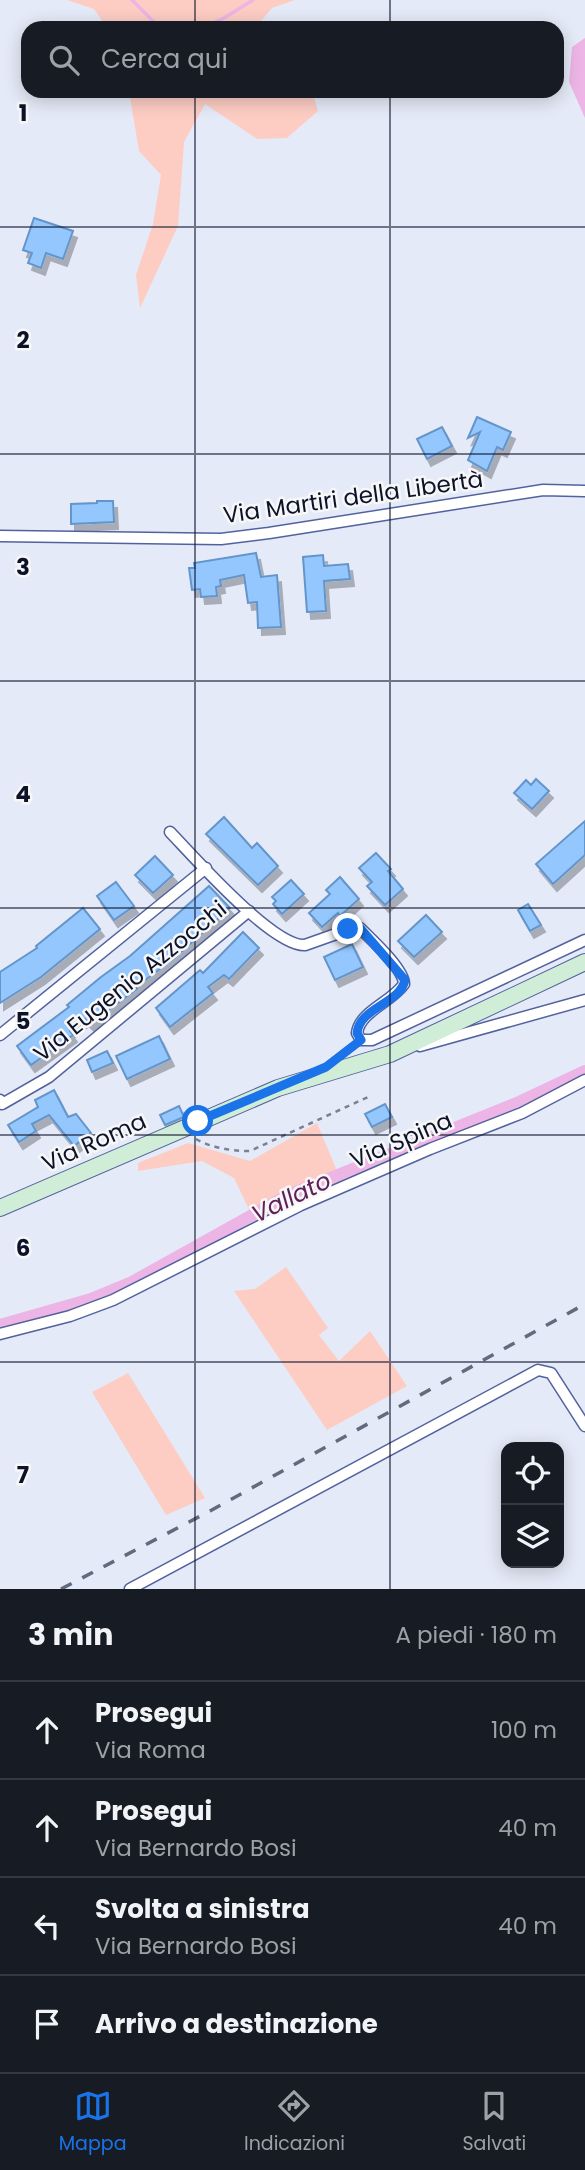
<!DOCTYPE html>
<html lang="it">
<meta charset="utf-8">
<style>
body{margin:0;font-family:Poppins,sans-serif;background:#242831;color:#f1f3f6}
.controls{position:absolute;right:21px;bottom:21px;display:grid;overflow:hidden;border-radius:14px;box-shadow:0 4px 18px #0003}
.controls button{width:63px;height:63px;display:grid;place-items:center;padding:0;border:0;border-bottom:2px solid #363941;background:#171b24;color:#f1f3f6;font:35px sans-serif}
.stop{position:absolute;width:21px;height:21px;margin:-16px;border:5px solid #1a73e8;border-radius:50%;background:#fff}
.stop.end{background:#1a73e8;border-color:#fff;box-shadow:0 2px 7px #0008}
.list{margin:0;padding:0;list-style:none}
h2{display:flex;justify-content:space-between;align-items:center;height:91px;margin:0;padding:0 28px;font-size:30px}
h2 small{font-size:23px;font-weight:400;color:#9ea1a6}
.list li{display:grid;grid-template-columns:46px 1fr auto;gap:21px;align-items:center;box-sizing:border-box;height:98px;padding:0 28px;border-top:2px solid #363941}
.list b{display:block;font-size:26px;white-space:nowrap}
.list p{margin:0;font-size:23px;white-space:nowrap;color:#9ea1a6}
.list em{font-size:23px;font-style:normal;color:#9ea1a6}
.icon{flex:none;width:38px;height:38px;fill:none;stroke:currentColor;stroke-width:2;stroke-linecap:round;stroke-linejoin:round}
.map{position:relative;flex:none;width:585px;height:1589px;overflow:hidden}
.search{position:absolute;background:#171b24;box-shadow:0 4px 18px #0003;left:21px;right:21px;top:21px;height:77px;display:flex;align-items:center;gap:18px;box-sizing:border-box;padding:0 24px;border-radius:21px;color:#9ea1a6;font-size:26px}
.sheet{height:483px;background:#171b24}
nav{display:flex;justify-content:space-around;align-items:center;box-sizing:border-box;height:98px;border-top:2px solid #363941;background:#171b24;font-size:19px;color:#9ea1a6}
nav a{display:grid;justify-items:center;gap:4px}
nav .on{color:#1a73e8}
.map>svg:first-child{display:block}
.green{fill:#fdcdc4}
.water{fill:#ecb5e5}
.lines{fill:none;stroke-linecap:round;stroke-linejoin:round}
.stream{stroke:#ecb5e5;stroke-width:3.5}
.canal{stroke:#ecb5e5;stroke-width:12}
.building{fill:#93c7fe;stroke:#6495ca;stroke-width:2;filter:url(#shadow)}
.lane-casing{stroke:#52629d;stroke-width:8}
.street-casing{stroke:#52629d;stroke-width:13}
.secondary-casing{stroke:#52629d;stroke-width:18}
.path{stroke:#7b8193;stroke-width:2.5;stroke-dasharray:5 5;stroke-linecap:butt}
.lane{stroke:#fff;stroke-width:5}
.street{stroke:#fff;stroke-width:10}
.secondary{stroke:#d0edd8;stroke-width:16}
.rail{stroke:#646a7d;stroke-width:3.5;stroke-dasharray:12 12;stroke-linecap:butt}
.route{stroke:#1a73e8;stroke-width:9}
.grid{fill:none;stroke:#0c1229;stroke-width:2;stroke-opacity:0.55}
.labels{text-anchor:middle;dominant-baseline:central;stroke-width:5;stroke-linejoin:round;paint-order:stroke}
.street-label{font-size:23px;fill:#0c1229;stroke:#f7f7f7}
.water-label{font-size:24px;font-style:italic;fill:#60215b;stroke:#f7f7f7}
.grid-label{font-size:23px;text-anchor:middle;font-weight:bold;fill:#0c1229;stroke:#f7f7f7;stroke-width:5;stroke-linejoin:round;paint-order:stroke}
</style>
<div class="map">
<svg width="585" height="1589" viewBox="0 0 585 1589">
<defs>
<filter id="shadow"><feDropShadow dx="4" dy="7" stdDeviation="0" flood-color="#0004"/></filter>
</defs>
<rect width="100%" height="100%" fill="#e5eaf8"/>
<!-- green -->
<g class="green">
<polygon points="67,0 295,0 272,8 255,28 107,28 94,9"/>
<polygon points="129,91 312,91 318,111 287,138 257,139 205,104 184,142 178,226 140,308 136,275 153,224 161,175 139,151"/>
<polygon points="317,1123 337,1171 346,1182 256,1224 234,1178 202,1161 138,1171 138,1163 188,1143 250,1161"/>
<polygon points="286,1267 328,1328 319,1335 339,1361 370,1331 407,1386 327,1430 234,1291 255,1289"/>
<polygon points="128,1373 205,1498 166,1515 92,1392"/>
</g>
<!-- water -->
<polygon class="water" points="585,38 585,118 569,82 572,47"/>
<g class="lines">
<!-- stream -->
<g class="stream">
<polyline points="132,0 160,28"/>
<polyline points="202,28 224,18 253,0"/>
</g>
<!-- canal -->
<polyline class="canal" points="0,1325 91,1299 132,1282 288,1195 519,1102 585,1071"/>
</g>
<!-- building -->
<g class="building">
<polygon points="34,218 73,231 63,259 46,253 41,268 28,263 32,253 23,250"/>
<polygon points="477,417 511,432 503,450 497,447 487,471 468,460 480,432 468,438"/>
<polygon points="442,427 452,446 427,459 417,439"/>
<polygon points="97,501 113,501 114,522 71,524 71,504 97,503"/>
<polygon points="256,553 261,577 277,575 281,627 258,628 257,602 248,603 244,575 220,580 221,586 216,587 217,596 201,597 200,589 192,590 189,568 195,568 194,563"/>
<polygon points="323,555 324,566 348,564 350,579 324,581 326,611 307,612 303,557"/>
<polygon points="536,779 549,791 532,809 514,793 526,780 531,785"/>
<polygon points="224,817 252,848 257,843 278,866 258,885 206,834"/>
<polygon points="585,821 585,855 553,884 536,864"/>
<polygon points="376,853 391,869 388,871 403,889 385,905 367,886 372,882 359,868"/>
<polygon points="155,856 173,875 153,893 135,875"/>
<polygon points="340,877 359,899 340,916 338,913 322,927 309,913 330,894 326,890"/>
<polygon points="291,880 304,894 282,914 273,904 276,901 272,897"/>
<polygon points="116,882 134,906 114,920 97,896"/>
<polygon points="209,886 230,908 176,957 136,987 137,989 90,1024 85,1019 70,1031 73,1035 31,1065 17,1046 69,1007 67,1005 101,977 130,956"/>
<polygon points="528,904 541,925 530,931 518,910"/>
<polygon points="83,908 100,929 41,977 0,1003 0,972 37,948 36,946"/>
<polygon points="426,915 442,932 414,957 398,941"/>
<polygon points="243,932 259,948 229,979 224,975 208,987 213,993 170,1027 156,1008 200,970 203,973"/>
<polygon points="352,944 363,967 335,980 324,957"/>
<polygon points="159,1036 170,1059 127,1079 116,1056"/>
<polygon points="107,1051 113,1063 92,1072 87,1060"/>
<polygon points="54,1090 68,1117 76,1114 91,1133 74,1146 49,1115 32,1124 36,1131 19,1142 8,1125 38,1107 35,1100"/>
<polygon points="385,1104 392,1117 372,1127 365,1114"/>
<polygon points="179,1106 184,1117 165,1125 160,1115"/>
</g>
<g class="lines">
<defs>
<polyline id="lane" points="325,1068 361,1040"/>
<g id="street">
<polyline points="0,536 221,539 269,533 543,490 585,491"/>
<path d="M170 832C194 857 273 947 305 945L356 927 360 928C372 940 404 969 404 984 392 1002 360 1011 357 1033L361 1040H372L585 940"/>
<polyline points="0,1035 206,868"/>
<polyline points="420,1046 585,1000"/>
<polyline points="0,1100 2,1104 49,1077 249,911"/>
<polyline points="0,1334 70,1316 113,1300 301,1205 430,1149 522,1113 585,1080"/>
<polyline points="130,1589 538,1370 551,1373 585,1426"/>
</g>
<polyline id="secondary" points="0,1208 278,1088 390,1054 585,962"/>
</defs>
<!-- lane casing -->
<use href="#lane" class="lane-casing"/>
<!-- street casing -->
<use href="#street" class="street-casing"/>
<!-- secondary casing -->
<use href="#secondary" class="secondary-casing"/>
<!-- path -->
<path class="path" d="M196 1139C212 1148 231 1151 250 1151L368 1097"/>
<!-- lane -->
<use href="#lane" class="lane"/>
<!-- street -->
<use href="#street" class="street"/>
<!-- secondary -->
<use href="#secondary" class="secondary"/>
<!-- rail -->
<polyline class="rail" points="61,1589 210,1511 585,1304"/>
</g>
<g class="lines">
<!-- route -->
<path class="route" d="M198 1121 326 1067 361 1040 357 1033C360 1007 400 1004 405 980L360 928 348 929"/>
</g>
<!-- grid -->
<path class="grid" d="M195 0V28M390 0V28M195 91V1589M390 91V1589M0 227H585M0 454H585M0 681H585M0 908H585M0 1135H585M0 1362H585"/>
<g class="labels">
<!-- street labels -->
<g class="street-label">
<text transform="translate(353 497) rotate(-8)">Via Martiri della Libertà</text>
<text transform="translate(130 981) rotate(-39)">Via Eugenio Azzocchi</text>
<text transform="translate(401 1140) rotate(-23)">Via Spina</text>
<text transform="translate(94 1142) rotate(-24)">Via Roma</text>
</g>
<!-- water labels -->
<g class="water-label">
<text transform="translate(291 1197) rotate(-26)">Vallato</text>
</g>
</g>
<g class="grid-label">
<text x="23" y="121">1</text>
<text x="23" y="348">2</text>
<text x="23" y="575">3</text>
<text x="23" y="802">4</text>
<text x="23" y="1029">5</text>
<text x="23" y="1256">6</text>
<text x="23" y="1483">7</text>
</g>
</svg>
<div class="controls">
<button><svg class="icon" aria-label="locate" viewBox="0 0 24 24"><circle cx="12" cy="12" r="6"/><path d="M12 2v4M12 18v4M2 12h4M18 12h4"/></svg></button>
<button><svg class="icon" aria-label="layers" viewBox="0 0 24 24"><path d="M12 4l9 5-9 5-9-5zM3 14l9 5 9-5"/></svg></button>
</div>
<div class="stop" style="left:198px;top:1121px"></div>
<div class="stop end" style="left:348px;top:929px"></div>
<div class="search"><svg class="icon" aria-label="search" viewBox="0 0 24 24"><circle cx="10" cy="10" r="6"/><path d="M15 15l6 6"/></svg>Cerca qui</div>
</div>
<section class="sheet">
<h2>3 min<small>A piedi · 180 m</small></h2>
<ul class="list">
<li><svg class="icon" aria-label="ahead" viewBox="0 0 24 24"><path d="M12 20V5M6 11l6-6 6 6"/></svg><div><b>Prosegui</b><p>Via Roma</p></div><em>100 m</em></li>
<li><svg class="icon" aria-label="ahead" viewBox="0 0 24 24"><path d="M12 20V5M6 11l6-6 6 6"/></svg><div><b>Prosegui</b><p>Via Bernardo Bosi</p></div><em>40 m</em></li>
<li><svg class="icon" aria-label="left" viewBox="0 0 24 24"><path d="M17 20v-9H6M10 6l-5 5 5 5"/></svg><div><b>Svolta a sinistra</b><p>Via Bernardo Bosi</p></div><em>40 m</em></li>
<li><svg class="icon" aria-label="arrive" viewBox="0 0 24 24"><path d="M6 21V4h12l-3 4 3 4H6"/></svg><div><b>Arrivo a destinazione</b></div></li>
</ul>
</section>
<nav>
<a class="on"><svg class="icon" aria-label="map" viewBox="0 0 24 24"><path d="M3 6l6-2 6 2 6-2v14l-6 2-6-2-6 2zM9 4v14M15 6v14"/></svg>Mappa</a>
<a><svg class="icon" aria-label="directions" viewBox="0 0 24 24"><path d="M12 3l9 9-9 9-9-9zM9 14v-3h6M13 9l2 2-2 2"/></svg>Indicazioni</a>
<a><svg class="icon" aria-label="saved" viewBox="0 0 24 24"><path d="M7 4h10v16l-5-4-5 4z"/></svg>Salvati</a>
</nav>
